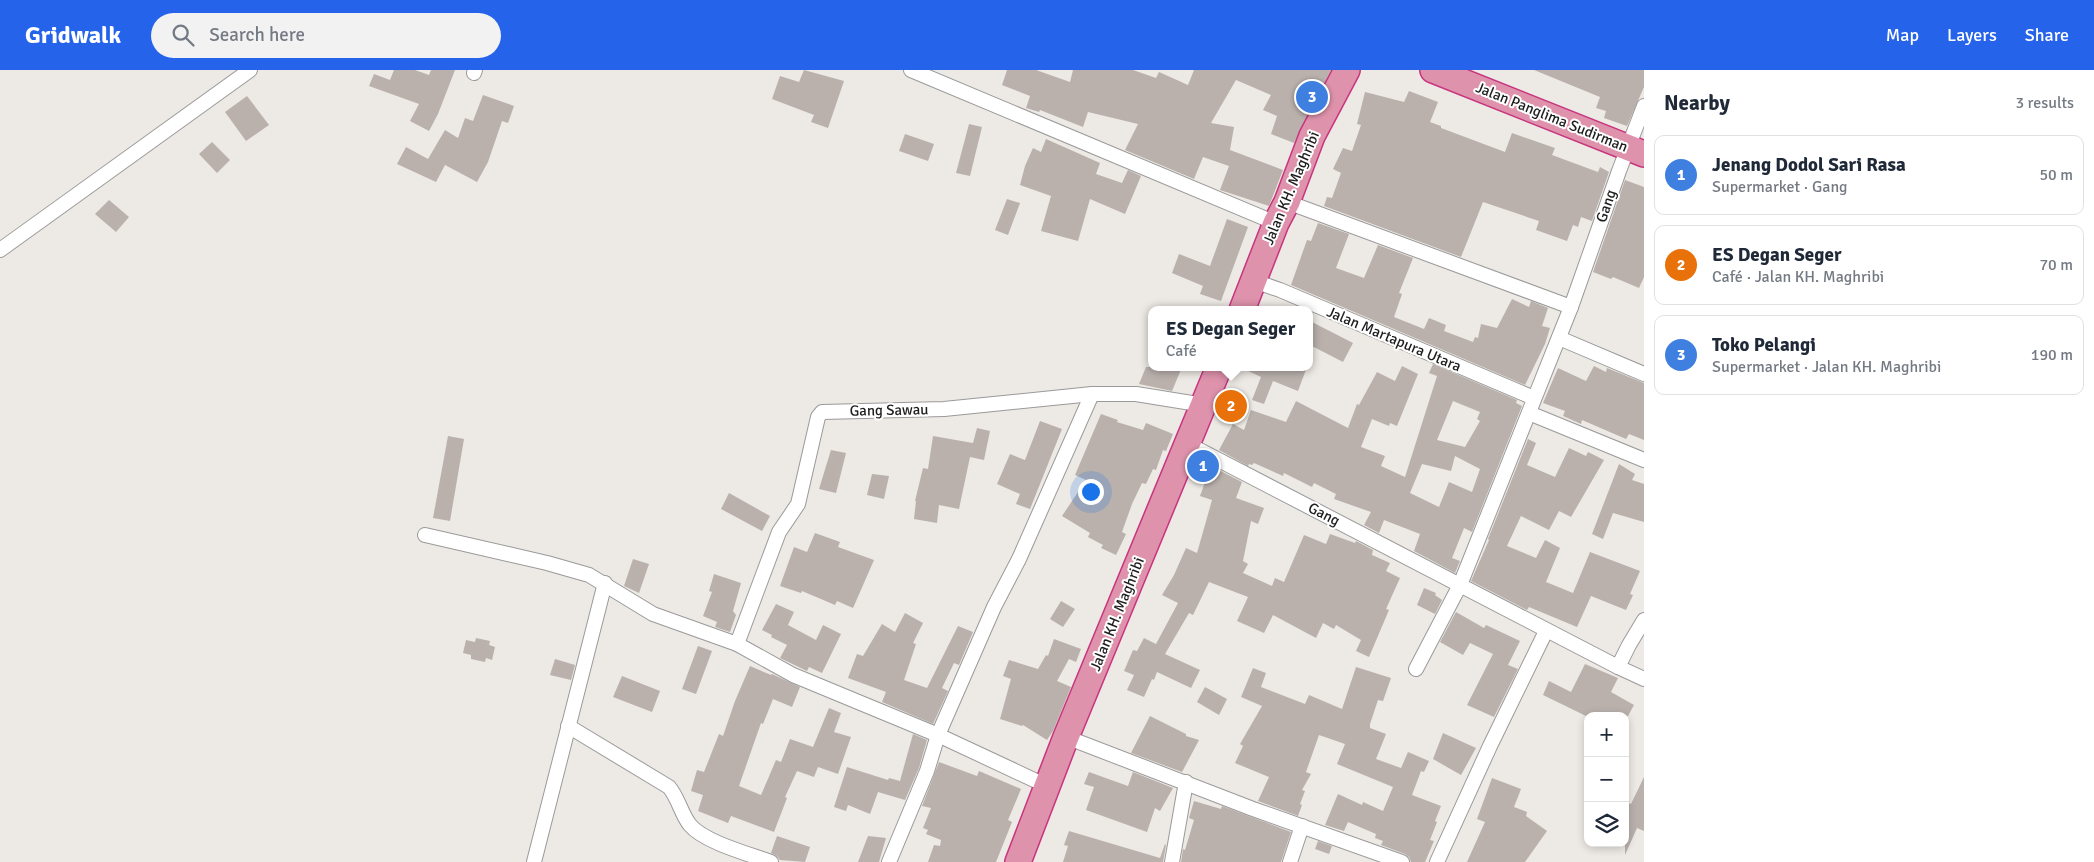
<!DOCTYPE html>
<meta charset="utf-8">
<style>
body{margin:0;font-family:Signika,sans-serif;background:#f2f2f3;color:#1f2937}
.controls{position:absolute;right:15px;bottom:15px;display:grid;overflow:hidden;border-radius:10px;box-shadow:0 2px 8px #0003}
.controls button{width:45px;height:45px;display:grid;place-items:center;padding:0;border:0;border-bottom:1px solid #e0e1e3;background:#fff;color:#1f2937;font:25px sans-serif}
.you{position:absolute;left:1090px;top:421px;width:18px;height:18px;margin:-12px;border:4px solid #fff;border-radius:50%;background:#1a73e8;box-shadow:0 0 0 8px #1a73e833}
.badge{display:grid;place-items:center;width:32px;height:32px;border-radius:50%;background:#2563eb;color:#fff;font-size:16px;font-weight:700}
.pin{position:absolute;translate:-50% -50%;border:2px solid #fff;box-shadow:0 1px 5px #0006}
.popup{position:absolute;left:1148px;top:236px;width:165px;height:65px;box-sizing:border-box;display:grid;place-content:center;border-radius:10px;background:#fff;filter:drop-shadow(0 1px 4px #0005);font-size:16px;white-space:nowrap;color:#747a83}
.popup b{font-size:19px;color:#1f2937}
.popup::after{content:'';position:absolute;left:50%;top:100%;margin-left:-10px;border:10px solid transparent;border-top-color:#fff}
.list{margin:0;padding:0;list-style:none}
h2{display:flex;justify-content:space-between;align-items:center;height:65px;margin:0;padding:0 20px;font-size:21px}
h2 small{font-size:16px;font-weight:400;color:#747a83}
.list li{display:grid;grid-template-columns:32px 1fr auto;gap:15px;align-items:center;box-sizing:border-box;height:80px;margin:0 10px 10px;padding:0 10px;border:1px solid #e0e1e3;border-radius:10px}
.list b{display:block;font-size:19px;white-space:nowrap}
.list p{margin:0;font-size:16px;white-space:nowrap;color:#747a83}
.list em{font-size:16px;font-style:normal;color:#747a83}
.icon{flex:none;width:28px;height:28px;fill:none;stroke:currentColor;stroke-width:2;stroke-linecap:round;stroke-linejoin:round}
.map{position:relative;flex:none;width:1644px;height:792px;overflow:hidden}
header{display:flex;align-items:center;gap:30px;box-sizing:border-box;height:70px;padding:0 25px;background:#2563eb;color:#fff}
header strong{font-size:24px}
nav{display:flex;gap:28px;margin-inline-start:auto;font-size:18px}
.search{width:350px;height:45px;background:#f2f2f3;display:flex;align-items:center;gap:12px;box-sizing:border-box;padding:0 18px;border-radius:28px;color:#747a83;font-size:19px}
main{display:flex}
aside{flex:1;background:#fff}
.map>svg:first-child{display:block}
.building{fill:#bab1ad;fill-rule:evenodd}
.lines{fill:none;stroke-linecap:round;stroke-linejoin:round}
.street-casing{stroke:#9a9a9a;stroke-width:16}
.highway-casing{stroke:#c8347e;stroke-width:28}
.street{stroke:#fff;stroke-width:14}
.highway{stroke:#de92ac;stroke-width:25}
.labels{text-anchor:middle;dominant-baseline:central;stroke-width:4;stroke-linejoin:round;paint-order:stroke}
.street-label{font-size:15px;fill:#1d1d1d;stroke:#fff}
</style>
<header>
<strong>Gridwalk</strong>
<div class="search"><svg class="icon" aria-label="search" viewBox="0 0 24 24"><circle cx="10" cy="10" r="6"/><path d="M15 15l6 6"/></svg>Search here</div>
<nav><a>Map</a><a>Layers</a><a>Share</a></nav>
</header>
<main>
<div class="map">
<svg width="1644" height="792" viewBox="0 0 1644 792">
<rect width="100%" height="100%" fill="#ede9e4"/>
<!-- building -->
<g class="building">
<polygon points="394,0 415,0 429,5 431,0 455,0 438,44 429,61 410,51 419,34 369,16 374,4 390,10"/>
<polygon points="804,0 844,11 828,58 811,52 814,45 772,29 780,6 799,12"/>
<polygon points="1007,0 1036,0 1070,12 1073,0 1133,0 1156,8 1159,2 1188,15 1194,0 1331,0 1294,73 1271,64 1277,46 1263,40 1271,25 1236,10 1211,53 1234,57 1230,80 1283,100 1269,136 1220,120 1229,96 1203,87 1194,109 1125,80 1138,54 1088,42 1083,57 1040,40 1039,42 1026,38 1030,26 1002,15"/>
<polygon points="1534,0 1644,0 1644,17 1627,56 1604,48 1606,41 1596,38 1600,27"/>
<polygon points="1409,21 1438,32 1430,52 1441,56 1441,58 1505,82 1512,63 1555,78 1552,85 1598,102 1600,97 1609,102 1592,151 1581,147 1578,157 1573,155 1567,171 1536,160 1539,151 1483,132 1461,187 1324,136 1327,127 1332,128 1341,103 1333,99 1343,78 1352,81 1361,55 1357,54 1365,22 1404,32"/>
<polygon points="483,25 514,36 508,53 502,51 488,92 477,112 445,95 436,112 397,94 406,77 428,89 445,60 458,68 465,48 473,51"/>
<polygon points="247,26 269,55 246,71 225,42"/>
<polygon points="969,54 982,57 970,106 956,103"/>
<polygon points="905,64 934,74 928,91 899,81"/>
<polygon points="1046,69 1100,93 1096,104 1122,113 1128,100 1141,106 1125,144 1090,129 1078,171 1041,161 1051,126 1020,115 1025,96 1033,78 1041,82"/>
<polygon points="212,72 230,90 217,103 199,84"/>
<polygon points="1625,110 1644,117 1644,207 1639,218 1613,207 1611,209 1593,202"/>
<polygon points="1007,129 1020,133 1008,165 995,160"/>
<polygon points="109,130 129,147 116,162 95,144"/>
<polygon points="1227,149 1248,157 1221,231 1200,224 1203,216 1172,203 1179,184 1210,196"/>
<polygon points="1318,153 1349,164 1336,198 1364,208 1378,175 1413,188 1399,223 1402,224 1394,247 1424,259 1429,248 1446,255 1444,261 1473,272 1475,267 1478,268 1481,254 1497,258 1512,229 1529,237 1531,231 1548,238 1542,256 1550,258 1545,274 1525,315 1291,215 1307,170 1311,171"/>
<polygon points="1310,251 1353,273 1343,292 1310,275"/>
<path d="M1433 294 1517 330 1516 333 1522 336 1472 462 1464 458 1452 488 1460 491 1455 503 1414 481 1420 464 1384 450 1379 463 1364 455 1371 442 1334 429 1336 424 1314 413 1312 417 1284 403 1283 406 1254 393 1252 395 1249 394 1248 396 1219 380 1233 354 1244 360 1251 340 1286 352 1296 331 1348 358 1357 334 1359 335 1377 302 1395 311 1402 296 1418 304 1397 356 1390 353 1389 356 1372 349 1361 377 1385 386 1381 396 1405 407 1437 306 1429 303ZM1453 331 1480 342 1477 349 1480 351 1465 377 1437 370ZM1455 386 1480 399 1472 422 1449 412 1439 437 1410 423 1422 394 1451 401Z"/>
<polygon points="1594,296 1606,302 1607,298 1644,313 1644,370 1629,364 1626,369 1582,350 1581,354 1563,346 1565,341 1543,333 1558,298 1586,311"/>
<polygon points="1146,297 1182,297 1172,321 1139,314"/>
<polygon points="1240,297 1307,297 1298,321 1273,311 1264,334 1252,330 1261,307"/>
<polygon points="1101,344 1118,350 1117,352 1143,360 1146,353 1173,364 1166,381 1163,380 1156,400 1153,399 1146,414 1142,413 1132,434 1122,462 1126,464 1116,485 1101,478 1103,475 1088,467 1090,463 1062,446 1086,410 1075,405"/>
<polygon points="1040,351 1062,359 1030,439 1016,434 1020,424 997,414 1010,384 1025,390"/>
<polygon points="977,358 990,361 984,390 970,387 959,439 939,435 937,453 914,449 916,431 915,431 923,398 928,399 933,366 973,373"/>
<polygon points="448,366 464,369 450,451 433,448"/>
<polygon points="1528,369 1536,373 1527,395 1555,407 1569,378 1586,386 1588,382 1604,390 1571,447 1559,441 1549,460 1521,446 1507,476 1536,488 1545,470 1560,478 1546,512 1573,523 1590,482 1640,501 1630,524 1633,525 1626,540 1591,526 1577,557 1529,537 1527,540 1471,511 1489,470 1488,469"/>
<polygon points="831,380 846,383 836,423 819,419"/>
<polygon points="1619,394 1635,404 1632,410 1644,414 1644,452 1613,443 1603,469 1592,464"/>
<polygon points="1211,396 1242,412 1236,428 1264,438 1258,454 1251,451 1243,491 1248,494 1243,503 1272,516 1275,508 1284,512 1304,465 1326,474 1330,464 1355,473 1356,471 1373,480 1372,485 1390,493 1386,501 1400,508 1386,539 1389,540 1369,587 1356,581 1361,570 1336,555 1334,559 1323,553 1316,568 1273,545 1264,563 1237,551 1248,527 1209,512 1193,545 1189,543 1165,584 1200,600 1191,618 1157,602 1154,610 1152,609 1144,627 1127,620 1134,605 1124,601 1133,580 1137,581 1144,568 1156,574 1178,533 1162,525 1174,505 1186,478 1197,483 1212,430 1200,426"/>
<polygon points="872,404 889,406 884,429 867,425"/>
<polygon points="729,423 770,446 762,461 721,439"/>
<polygon points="815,463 840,472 838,477 874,490 853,538 837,531 835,535 802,521 801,523 780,516 794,477 807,482"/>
<polygon points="633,489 649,494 639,523 624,516"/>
<polygon points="714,504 741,513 733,541 736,545 730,562 715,557 717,552 703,546 712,522 709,521"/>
<polygon points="1424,518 1436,523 1435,525 1442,530 1435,544 1417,535"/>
<polygon points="1061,531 1075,539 1063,557 1050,549"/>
<polygon points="776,534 794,542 788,555 816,570 823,555 841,564 822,603 809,597 807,601 780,588 787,575 771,567 772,565 762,560"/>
<polygon points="1456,542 1484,558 1486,555 1520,571 1508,595 1518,599 1494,647 1467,635 1493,584 1470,573 1463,585 1440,572"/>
<polygon points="905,543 923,553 913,573 916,574 904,610 927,618 958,556 973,562 959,595 954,593 942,618 948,621 933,654 882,632 886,622 848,608 857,584 863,586 882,554 895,562"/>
<polygon points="476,568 490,571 489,575 495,577 492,590 486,588 485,592 471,589 471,585 463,583 466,570 475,572"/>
<polygon points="1054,569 1081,579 1076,592 1069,589 1057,611 1071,617 1053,661 1047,670 1023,655 1022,656 1000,649 1011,609 1003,606 1009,590 1038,599 1046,585 1048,586"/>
<polygon points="698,576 712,581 696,624 682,619"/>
<polygon points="555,589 575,595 571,610 550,605"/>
<polygon points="1585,594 1618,608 1611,622 1634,635 1628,646 1586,646 1543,625 1549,611 1571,622"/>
<polygon points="750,596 771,605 772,604 800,617 792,637 773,629 763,654 761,653 739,716 761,725 776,690 781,692 790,669 813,677 829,638 841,643 834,662 851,667 838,704 818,697 814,707 797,701 785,727 787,728 774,762 731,746 728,753 698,741 703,725 691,721 697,700 704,702 719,664 723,666 735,631"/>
<polygon points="1356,597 1391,608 1383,631 1378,630 1370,654 1370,658 1386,664 1376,689 1401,698 1408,682 1429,691 1424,702 1421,701 1412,725 1441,736 1435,751 1437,752 1430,770 1434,771 1425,792 1411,792 1409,787 1405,784 1381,775 1383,771 1375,768 1376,764 1348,752 1344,761 1325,755 1338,724 1362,735 1363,732 1383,741 1393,717 1337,694 1345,674 1319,665 1306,702 1311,704 1302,720 1305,721 1300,734 1302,735 1298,746 1258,731 1269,707 1235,693 1243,676 1240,674 1262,636 1241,627 1253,598 1266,603 1261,617 1305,634 1309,625 1342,639"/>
<polygon points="622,606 660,621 652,642 613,627"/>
<polygon points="1205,617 1227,629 1219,645 1197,632"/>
<polygon points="1150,646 1186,664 1186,666 1199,670 1182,702 1131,683"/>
<polygon points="1443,663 1476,678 1461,705 1433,689"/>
<polygon points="913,664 927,670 919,698 905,730 878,722 870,744 848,735 846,741 834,737 847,697 888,710 889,708 900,711"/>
<polygon points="939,692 977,706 979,701 1021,719 1008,750 1012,752 996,792 928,792 934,775 940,776 941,770 926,764 928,760 923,758 931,738 922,736"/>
<polygon points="1089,702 1128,716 1133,702 1173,718 1160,741 1155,738 1147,762 1086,740 1094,717 1084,714"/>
<polygon points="1644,707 1644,761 1637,758 1625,785 1625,731 1631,734"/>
<polygon points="1492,708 1521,719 1514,737 1527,742 1526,746 1547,761 1525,792 1467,792 1485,752 1477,749"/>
<polygon points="1194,731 1221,739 1222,736 1291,762 1281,792 1181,792 1183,779 1185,780 1194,750 1189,748"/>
<polygon points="1069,761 1160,788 1165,774 1166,775 1163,792 1063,792 1068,776 1064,775"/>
<polygon points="777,766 810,777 805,792 780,790 777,786 771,783"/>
<polygon points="868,766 886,768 879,792 858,792"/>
<polygon points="1318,771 1332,776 1329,784 1315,779"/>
</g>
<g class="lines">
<defs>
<g id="street">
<polyline points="911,0 1276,153"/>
<polyline points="474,3 475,0"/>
<polyline points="1287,132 1571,237"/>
<polyline points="0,180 250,0"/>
<polyline points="1254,211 1280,220 1534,328"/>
<polyline points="1559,268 1644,304"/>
<polyline points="1529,343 1644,390"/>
<polyline points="1188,374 1618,597 1629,575 1644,550"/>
<polyline points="425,465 547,493 589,505 653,544 737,574 793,605 938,665 1047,716"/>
<polyline points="737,574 779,462 798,434 818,347 822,342 944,339 1092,324 1136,324 1204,335"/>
<polyline points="1618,597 1644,609"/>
<polyline points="1416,599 1460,515 1571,237 1619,101 1644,36"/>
<path d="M568 656 669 717C679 729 681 744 690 755 704 772 749 784 771 792"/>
<polyline points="1066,667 1253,739 1402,792"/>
<polyline points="534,792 605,513"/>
<polyline points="889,792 927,701 938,665 994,537 1019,489 1092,324"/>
<polyline points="1172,792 1186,712"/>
<polyline points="1290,792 1302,756"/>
<polyline points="1437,792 1490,676 1546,561"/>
</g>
<g id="highway">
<polyline points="1433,0 1644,84"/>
<polyline points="1242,240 1276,153 1287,132 1312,66 1347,0"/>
<polyline points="1018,792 1066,667 1219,297"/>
</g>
</defs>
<!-- street casing -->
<use href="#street" class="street-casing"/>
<!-- highway casing -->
<use href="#highway" class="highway-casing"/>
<!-- street -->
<use href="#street" class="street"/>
<!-- highway -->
<use href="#highway" class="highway"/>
</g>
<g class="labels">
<!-- street labels -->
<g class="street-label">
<text transform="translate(1552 47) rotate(22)">Jalan Panglima Sudirman</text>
<text transform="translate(1291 118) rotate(-67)">Jalan KH. Maghribi</text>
<text transform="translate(1606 136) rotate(-71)">Gang</text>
<text transform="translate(1394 269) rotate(23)">Jalan Martapura Utara</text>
<text transform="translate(889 340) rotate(-1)">Gang Sawau</text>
<text transform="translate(1324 444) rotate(27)">Gang</text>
<text transform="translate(1117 544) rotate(-68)">Jalan KH. Maghribi</text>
</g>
</g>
</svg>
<div class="controls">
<button>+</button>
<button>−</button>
<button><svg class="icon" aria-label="layers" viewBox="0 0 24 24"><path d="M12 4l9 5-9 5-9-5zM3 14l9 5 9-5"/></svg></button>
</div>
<div class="you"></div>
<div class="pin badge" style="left:1203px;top:396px;background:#3f7fe0">1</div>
<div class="pin badge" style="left:1231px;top:336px;background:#e8710a">2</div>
<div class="popup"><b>ES Degan Seger</b>Café</div>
<div class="pin badge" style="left:1312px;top:27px;background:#3f7fe0">3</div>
</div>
<aside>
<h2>Nearby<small>3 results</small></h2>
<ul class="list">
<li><span class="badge" style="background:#3f7fe0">1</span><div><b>Jenang Dodol Sari Rasa</b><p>Supermarket · Gang</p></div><em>50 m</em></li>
<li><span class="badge" style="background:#e8710a">2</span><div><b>ES Degan Seger</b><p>Café · Jalan KH. Maghribi</p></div><em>70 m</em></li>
<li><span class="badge" style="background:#3f7fe0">3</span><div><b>Toko Pelangi</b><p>Supermarket · Jalan KH. Maghribi</p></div><em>190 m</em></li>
</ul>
</aside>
</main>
